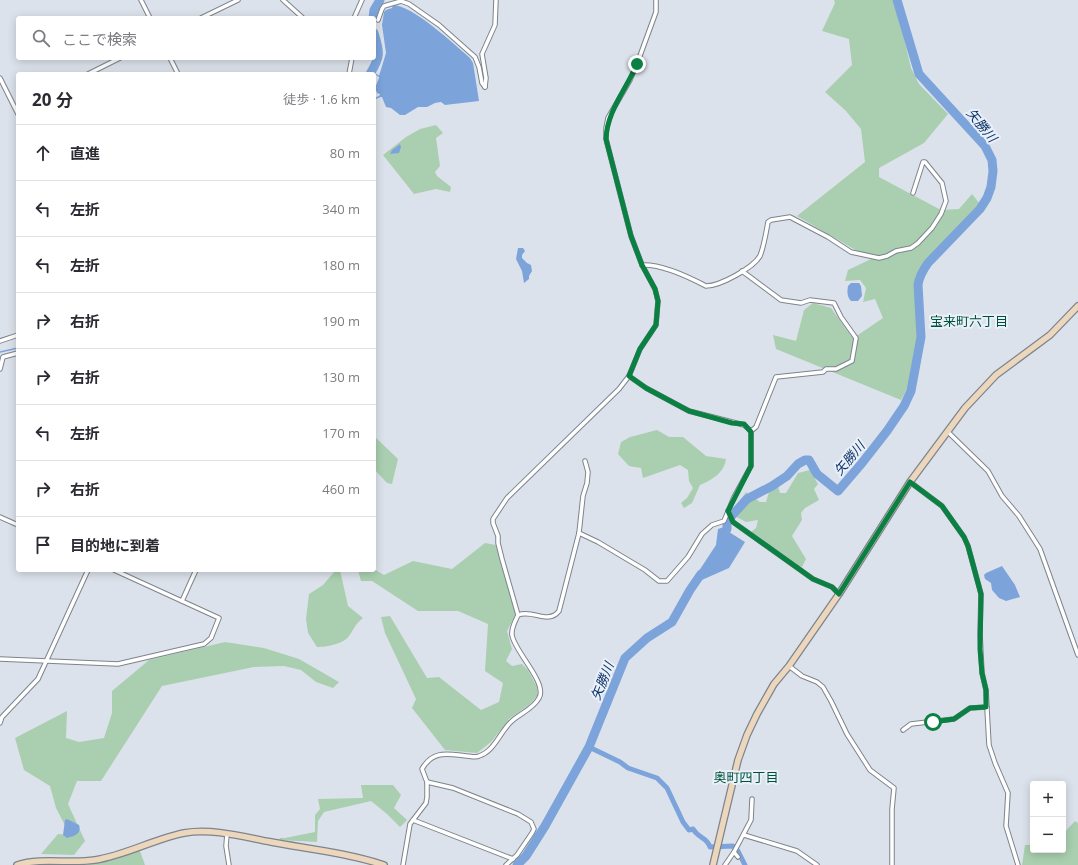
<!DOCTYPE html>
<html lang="ja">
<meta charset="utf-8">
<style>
body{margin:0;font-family:"Open Sans","Noto Sans JP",sans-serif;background:#f2f2f3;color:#2b2b33}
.controls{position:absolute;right:12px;bottom:12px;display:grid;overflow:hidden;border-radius:4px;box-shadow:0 2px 10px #0003}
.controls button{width:36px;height:36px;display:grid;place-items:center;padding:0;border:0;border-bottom:1px solid #e1e1e2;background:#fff;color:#2b2b33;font:20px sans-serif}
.stop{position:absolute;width:12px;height:12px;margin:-9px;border:3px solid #0b8043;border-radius:50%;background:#fff}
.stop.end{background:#0b8043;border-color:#fff;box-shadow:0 1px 4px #0008}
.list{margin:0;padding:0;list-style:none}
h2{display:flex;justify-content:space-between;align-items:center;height:52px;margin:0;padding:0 16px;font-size:17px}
h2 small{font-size:13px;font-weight:400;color:#7c7c81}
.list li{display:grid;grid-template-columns:26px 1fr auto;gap:12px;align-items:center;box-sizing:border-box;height:56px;padding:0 16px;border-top:1px solid #e1e1e2}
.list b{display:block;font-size:15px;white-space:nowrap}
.list em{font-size:13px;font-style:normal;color:#7c7c81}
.icon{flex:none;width:22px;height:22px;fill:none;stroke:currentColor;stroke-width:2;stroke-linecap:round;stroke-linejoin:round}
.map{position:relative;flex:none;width:1078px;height:865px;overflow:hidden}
.search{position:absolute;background:#fff;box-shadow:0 2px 10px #0003;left:16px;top:16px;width:360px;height:44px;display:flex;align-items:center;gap:10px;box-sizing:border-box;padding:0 14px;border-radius:4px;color:#7c7c81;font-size:15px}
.panel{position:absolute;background:#fff;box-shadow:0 2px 10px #0003;left:16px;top:72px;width:360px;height:500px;border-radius:4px}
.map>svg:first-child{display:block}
.green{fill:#aacfb0}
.water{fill:#7ca4db}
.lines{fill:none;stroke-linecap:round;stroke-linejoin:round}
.stream{stroke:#7ca4db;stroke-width:1.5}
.canal{stroke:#7ca4db;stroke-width:5}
.river{stroke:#7ca4db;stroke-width:9}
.street-casing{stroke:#7e848c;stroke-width:5.5}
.secondary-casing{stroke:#7e848c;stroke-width:8}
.street{stroke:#fff;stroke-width:3.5}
.secondary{stroke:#ecd7bd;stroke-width:5.5}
.route{stroke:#0b8043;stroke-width:5}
.labels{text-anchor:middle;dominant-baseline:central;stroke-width:4;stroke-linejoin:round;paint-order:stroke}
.water-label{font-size:13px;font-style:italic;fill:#0e3467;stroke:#e9f0f9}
.neighbourhood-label{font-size:13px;fill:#00513a;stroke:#e9f0f9}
</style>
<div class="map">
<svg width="1078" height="865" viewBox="0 0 1078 865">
<rect width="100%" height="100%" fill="#dce2eb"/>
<!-- green -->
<g class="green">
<polygon points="834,0 895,0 911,68 919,84 948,114 924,143 879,168 879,177 941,210 959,209 972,194 980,204 915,281 918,338 909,385 901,400 776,349 773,335 796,341 804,310 813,303 831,308 851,336 858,335 883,318 875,299 863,302 866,288 860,280 845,281 848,270 871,259 797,216 865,162 861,129 846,111 825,92 852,65 849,39 822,31 835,3"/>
<polygon points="436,125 443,133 436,138 440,166 435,172 437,176 451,187 450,192 436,189 414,194 383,155 406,137 420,129"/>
<path d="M657 430 669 437H683L706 456 726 459C724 473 712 480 700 485L692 503 684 508 681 503 687 498 693 488 689 481 688 470 680 465 643 478 641 468 629 466 618 454 621 442 630 437Z"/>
<polygon points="374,436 398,459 392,484 387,483 374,469"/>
<polygon points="810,470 818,484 814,489 819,500 805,508 801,513 802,520 792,536 806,559 802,567 799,566 751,532 756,528 758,520 746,522 731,514 746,492 760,502 766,502 769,492 778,486 780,493 786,493 798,473"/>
<polygon points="485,543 496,545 516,614 507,631 512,649 506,661 512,666 522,664 528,670 538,689 537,696 529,705 509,719 491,742 477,753 445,750 412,708 416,699 385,633 381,617 390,616 427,678 439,677 481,710 499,702 503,683 485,671 488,624 458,611 418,611 372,581 361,581 358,570 374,569 384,575 413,561 452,569"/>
<path d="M335 570H340L348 606 363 618C354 625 355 628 349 636 344 644 326 647 317 647L308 633 306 619 309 594 323 585 335 571Z"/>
<polygon points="225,642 264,648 299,659 339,682 333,688 316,682 301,670 284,666 254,667 162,686 101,781 77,781 68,804 85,841 74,855 41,854 58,834 70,835 56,808 50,786 24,770 15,738 67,711 66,738 79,742 104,738 112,713 112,691 149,660"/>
<polygon points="361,785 393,785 401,795 394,808 407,820 400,827 387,814 371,801 324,812 318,821 317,842 279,840 280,838 285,838 315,832 315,815 320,809 318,799 363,798"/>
<polygon points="1075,821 1078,823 1078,865 1022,865 1025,845 1033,845 1033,850 1063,850 1063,834"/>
<polygon points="140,851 145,865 82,865 85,865"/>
</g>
<!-- water -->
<g class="water">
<path d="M393 5C412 5 454 44 470 58L473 63 479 101 445 105 441 102 435 103 427 107H418L405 115H400L391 108 386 107 382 97H379L380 94 377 93 375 88 379 78V76L386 53 382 25 384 12 386 10 392 8Z"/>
<polygon points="400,144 401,147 399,153 390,154 392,150"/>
<polygon points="518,248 523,248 525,251 522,255 522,258 527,263 531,265 532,271 529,276 529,279 524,283 522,271 516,259"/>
<path d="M851 283H859L861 286 862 296 858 301H851C847 297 847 292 848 286Z"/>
<polygon points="724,527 729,532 745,542 729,568 695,583 691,583 716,545 718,529"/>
<polygon points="1002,566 1015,585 1020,597 1006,601 999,598 992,590 991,583 985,579 984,575 986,573"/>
<path d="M67 819 79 825C82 834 74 836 67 838L63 835 65 820Z"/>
</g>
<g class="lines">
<!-- stream -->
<g class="stream">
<polyline points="369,74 371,71 380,77"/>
<polyline points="374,99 381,96"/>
<polyline points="0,352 18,348"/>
</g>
<!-- canal -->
<path class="canal" d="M589 747 620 762 628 768 657 778 667 788 683 822 689 830 693 829C699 839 707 837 710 847L733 846 738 851 745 865"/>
<!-- river -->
<g class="river">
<polyline points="373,18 374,10 380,0"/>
<path d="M370 74C381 56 380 52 374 33"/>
<path d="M722 539 727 529V521L747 499 772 486 787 476 798 464 805 460H809L817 474 838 491 862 463 887 431 904 406 911 391 921 337 918 285C919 277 923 270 928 263L980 209 987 198 991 187 993 171 992 160 985 146 919 74 897 0"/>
<polyline points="517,865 526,856 545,826 589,747 625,658 647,638 672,622 690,590 701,574"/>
</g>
<defs>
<g id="street">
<polyline points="141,0 150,18"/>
<polyline points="283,0 303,18"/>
<polyline points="201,18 238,0"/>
<polyline points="354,18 362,0"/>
<polyline points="378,20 382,9 384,6 401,1 409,4 439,25 475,57 479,67 482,83 485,87"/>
<polyline points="170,58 178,74"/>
<polyline points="88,74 120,58"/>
<polyline points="349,74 352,58"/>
<polyline points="0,78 18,114"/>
<polyline points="485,87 486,78 482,54 495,25 496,0"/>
<path d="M642 265C661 264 689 277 706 286 720 286 753 268 760 256 764 246 766 233 768 222L771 220 790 217 828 237 851 252 879 258 887 256 896 251 911 248 918 243 932 228 941 214 946 201 942 183 925 162H923L913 193"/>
<polyline points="742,271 781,300 801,303 810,300 834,303 841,317 856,338 852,361 836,369 826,369 823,372 776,377 756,427 751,431"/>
<polyline points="0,341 18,335"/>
<polyline points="0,369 3,357 18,353"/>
<polyline points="948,432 988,471 1002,496 1019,516 1040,549 1078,655"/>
<polyline points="910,482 942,506 964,537 968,546 981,594 980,634 982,673 986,690 989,745 995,763 1008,793 1006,826 1018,865"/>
<polyline points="728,511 733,522 813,579 832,587 839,594"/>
<polyline points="0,517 18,525"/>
<polyline points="579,533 598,542 645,570 659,581 667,581 688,557 702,534 712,525 724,521 734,497 751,466 751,431 744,425 689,411 646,388 629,376"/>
<polyline points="182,601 196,570"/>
<path d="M518 615C533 609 548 625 559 611L579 533 583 496 587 483 588 472 585 461"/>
<polyline points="0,659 118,664 204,644 211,638 219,618 114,570"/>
<polyline points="789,666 802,676 817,682 823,687 831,701 847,734 870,770 894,788 892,809 892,865"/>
<polyline points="0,723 2,717 38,679 88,570"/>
<polyline points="903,730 911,724 954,719 970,708 987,707"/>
<polyline points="427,782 453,788 518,814 531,822 534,829 532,833 517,855 506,865"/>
<polyline points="413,820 513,859"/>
<polyline points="227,834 226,846 229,865"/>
<polyline points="744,835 797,851 817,865"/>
<polyline points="734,852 751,820 752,799"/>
<path d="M403 865 410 824 426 803 427 797V782L422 769C433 750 447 754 467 756 471 756 475 758 479 756 495 751 500 731 512 721 521 713 533 709 539 698 548 683 514 651 512 635 511 628 515 622 518 615L502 559 498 543V536L493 523V519L507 498 619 389 629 376 640 349 656 325 658 301 655 289 642 265 631 236 606 139V128L608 118 630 80 637 64 656 12V0"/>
<polyline points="725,865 734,852 738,857"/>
</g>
<g id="secondary">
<path d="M17 865C42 857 69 864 95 860 126 855 154 839 184 833 213 828 244 837 271 842 309 849 347 853 384 865"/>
<polyline points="713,865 738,760 747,735 757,714 774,684 789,666 839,594 910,482 965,408 996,375 1050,335 1078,306"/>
</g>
</defs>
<!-- street casing -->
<use href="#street" class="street-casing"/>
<!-- secondary casing -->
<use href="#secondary" class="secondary-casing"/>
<!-- street -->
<use href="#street" class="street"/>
<!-- secondary -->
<use href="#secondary" class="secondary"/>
</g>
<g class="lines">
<!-- route -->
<path class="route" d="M637 64C626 90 607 111 606 139L631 236 642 265 655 289 658 301 656 325 640 349 629 376 646 388 689 411 732 423 744 424 751 432V466L728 511 733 522 813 579 832 587 839 594 910 482 942 506 964 537 968 546 981 594 980 649 982 673 986 690V707L970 708 954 719 933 722"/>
</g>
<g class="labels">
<!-- water labels -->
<g class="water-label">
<text transform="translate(982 125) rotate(50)">矢勝川</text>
<text transform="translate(849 458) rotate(-50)">矢勝川</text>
<text transform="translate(602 681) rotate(-68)">矢勝川</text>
</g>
<!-- neighbourhood labels -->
<g class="neighbourhood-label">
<text x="969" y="321">宝来町六丁目</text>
<text x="746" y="777">奥町四丁目</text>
</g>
</g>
</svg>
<div class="controls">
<button>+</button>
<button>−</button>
</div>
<div class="stop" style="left:933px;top:722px"></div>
<div class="stop end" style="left:637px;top:64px"></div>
<div class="search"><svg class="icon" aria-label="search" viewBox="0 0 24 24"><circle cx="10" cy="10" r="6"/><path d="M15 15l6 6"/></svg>ここで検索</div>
<section class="panel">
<h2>20 分<small>徒歩 · 1.6 km</small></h2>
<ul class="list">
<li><svg class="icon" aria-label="ahead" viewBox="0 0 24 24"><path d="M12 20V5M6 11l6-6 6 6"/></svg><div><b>直進</b></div><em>80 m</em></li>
<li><svg class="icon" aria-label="left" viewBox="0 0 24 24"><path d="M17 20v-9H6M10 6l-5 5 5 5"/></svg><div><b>左折</b></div><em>340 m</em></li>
<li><svg class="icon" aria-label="left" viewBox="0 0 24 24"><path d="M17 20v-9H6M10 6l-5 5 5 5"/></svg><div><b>左折</b></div><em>180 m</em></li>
<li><svg class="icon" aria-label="right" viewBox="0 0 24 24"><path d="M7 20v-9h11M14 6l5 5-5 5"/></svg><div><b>右折</b></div><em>190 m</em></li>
<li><svg class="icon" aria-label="right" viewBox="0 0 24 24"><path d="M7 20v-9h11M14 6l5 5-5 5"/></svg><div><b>右折</b></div><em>130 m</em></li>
<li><svg class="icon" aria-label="left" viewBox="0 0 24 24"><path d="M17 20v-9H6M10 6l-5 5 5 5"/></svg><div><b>左折</b></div><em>170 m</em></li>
<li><svg class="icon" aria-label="right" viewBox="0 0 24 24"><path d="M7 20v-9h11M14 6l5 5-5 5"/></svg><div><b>右折</b></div><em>460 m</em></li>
<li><svg class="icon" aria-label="arrive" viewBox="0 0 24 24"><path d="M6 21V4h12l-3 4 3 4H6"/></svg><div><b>目的地に到着</b></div></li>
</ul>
</section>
</div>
